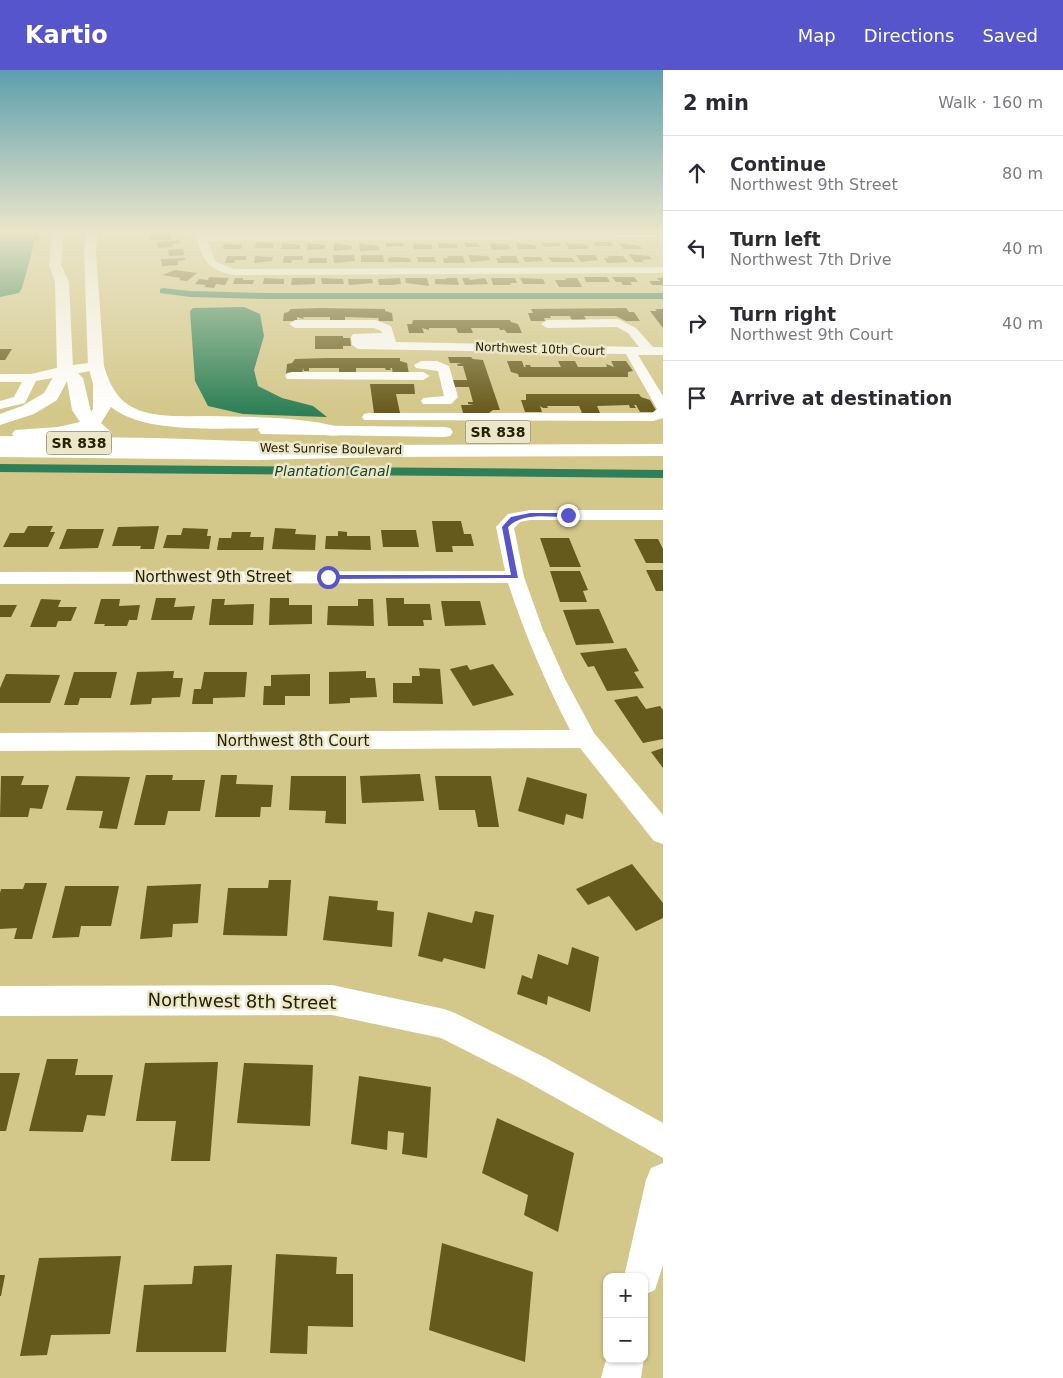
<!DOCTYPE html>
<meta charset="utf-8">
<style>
body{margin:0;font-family:"DejaVu Sans",sans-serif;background:#f7f7f7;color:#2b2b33}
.controls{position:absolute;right:15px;bottom:15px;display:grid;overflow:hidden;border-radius:10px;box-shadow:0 1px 4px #0004}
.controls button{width:45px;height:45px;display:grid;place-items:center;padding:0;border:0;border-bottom:1px solid #e1e1e2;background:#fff;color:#2b2b33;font:25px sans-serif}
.stop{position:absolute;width:15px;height:15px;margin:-11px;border:4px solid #5655cc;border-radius:50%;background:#fff}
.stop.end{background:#5655cc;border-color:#fff;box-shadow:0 1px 5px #0008}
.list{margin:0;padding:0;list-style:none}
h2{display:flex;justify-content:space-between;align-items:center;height:65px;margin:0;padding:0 20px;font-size:21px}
h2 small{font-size:16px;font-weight:400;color:#7c7c81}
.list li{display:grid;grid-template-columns:32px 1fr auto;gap:15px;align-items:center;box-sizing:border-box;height:75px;padding:0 20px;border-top:1px solid #e1e1e2}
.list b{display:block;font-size:19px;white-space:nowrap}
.list p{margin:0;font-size:16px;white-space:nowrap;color:#7c7c81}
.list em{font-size:16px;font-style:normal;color:#7c7c81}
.icon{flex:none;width:28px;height:28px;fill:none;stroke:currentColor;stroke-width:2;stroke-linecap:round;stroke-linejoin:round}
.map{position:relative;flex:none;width:663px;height:1308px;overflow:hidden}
header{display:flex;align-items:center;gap:30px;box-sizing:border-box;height:70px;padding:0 25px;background:#5655cc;color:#fff}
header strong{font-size:24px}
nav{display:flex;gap:28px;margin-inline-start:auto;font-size:18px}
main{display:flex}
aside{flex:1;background:#fff}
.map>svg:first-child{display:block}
.water{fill:#2c7f56}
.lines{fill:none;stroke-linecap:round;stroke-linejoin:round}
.canal{fill:#2c7f56;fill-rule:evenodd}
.building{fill:#65591b}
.minor{fill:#fff;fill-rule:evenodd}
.major{fill:#fff;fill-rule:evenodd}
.highway{fill:#fff;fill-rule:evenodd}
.route{fill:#5655cc}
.labels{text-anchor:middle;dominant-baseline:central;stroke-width:5;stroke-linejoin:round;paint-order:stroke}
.far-street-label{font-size:12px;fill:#262107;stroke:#ede7c9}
.shield{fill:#ede7c9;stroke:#625c41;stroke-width:1}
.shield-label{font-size:14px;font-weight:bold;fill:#262107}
.far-water-label{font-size:14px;font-style:italic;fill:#17432d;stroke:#ede7c9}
.street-label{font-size:15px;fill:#262107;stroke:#ede7c9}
.near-street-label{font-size:18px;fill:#262107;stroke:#ede7c9}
</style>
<header>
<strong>Kartio</strong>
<nav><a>Map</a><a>Directions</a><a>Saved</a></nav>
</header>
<main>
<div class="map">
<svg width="663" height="1308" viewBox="0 0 663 1308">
<rect width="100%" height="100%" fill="#d3c789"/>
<!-- water -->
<g class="water">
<polygon points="14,161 40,162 39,170 35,170 22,218 19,223 0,227 0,166"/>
<polygon points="244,237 260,244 264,266 254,300 258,316 282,328 313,336 327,347 243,344 208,336 195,311 190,241 193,238"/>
</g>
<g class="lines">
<!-- canal -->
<g class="canal">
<polygon points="163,218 190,221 268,223 663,223 663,229 268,229 190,227 160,223 160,219"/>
<polygon points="0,394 663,400 663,408 0,402"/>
</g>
</g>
<!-- building -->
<g class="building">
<polygon points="176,163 177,165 171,166 171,170 151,170 150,164"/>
<polygon points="179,170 180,173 172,174 173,177 158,178 157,172"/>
<polygon points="256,172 273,173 273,178 255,178"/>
<polygon points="593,172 611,172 613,176 595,176"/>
<polygon points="224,173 242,175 241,179 223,179"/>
<polygon points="282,173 300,175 300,179 281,179"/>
<polygon points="308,173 325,175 325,179 307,180"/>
<polygon points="334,173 352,176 352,179 334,181"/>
<polygon points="359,173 378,176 380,180 360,181"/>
<polygon points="386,173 403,173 404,176 386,177"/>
<polygon points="413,173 432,175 432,179 414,179"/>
<polygon points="438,173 457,174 457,178 439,178"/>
<polygon points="464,173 478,173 480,177 466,177"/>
<polygon points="490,173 509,175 511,179 492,180"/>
<polygon points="516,173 535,175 537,179 518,179"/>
<polygon points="541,173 559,173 561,176 544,177"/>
<polygon points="566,173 587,175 589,179 569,179"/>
<polygon points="619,173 640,176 642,179 623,179"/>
<polygon points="183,179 184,185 169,186 168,180"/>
<polygon points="628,184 649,186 652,189 642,190 644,192 635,192"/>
<polygon points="333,185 354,185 355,191 334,193"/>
<polygon points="361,185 383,185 384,192 361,192"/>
<polygon points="468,185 488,186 490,190 471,192"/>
<polygon points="576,185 595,185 598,190 581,192"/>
<polygon points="227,186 246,186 246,190 235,190 234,193 225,193"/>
<polygon points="255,186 273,187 272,191 254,193"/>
<polygon points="284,186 303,186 303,190 292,190 291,193 283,193"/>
<polygon points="447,186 463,186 465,193 444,193 443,188 448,188"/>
<polygon points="500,186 516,186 519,193 498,193 496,188 501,188"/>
<polygon points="607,186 623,186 628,192 607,193 604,188 609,188"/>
<polygon points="393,187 410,188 411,192 388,192 388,188"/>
<polygon points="417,187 434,187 436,192 418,192"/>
<polygon points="523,187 541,187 543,191 525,192"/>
<polygon points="548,187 572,188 575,192 552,192"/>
<polygon points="185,188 185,190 178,191 178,195 162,196 161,189"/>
<polygon points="309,188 327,188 327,193 308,193"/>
<polygon points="175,200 197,203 187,211 179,210 181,208 162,205"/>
<polygon points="209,207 229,208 225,215 216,214 214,218 204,217 206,215 195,214 199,209 208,210"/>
<polygon points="584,207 607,207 610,212 586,212"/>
<polygon points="612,207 634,207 638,212 630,212 632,215 623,215 621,212 616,212"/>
<polygon points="235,208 243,208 243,210 254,210 253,214 233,214"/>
<polygon points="264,208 284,209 284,214 263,214"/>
<polygon points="292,208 315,208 315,214 291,215"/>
<polygon points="321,208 343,209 344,214 322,214"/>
<polygon points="400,208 401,214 391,215 379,215 378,209"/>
<polygon points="405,208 427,208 429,216 406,213"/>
<polygon points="446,208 457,208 459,215 435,214 435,209 446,209"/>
<polygon points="462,208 469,208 470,210 485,208 488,214 465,215"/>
<polygon points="491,208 515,208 517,213 510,213 511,215 493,215"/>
<polygon points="520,208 543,209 545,214 523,214"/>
<polygon points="565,208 577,208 582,217 559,217 555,210 566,210"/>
<polygon points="657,208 663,208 663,215 652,215 649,211 660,211"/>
<polygon points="348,209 372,209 373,213 349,215"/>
<polygon points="320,238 385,239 385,241 392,243 393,251 379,251 378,247 377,248 345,247 345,252 330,252 330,247 303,247 304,249 297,247 297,251 283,251 284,243 288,242 291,239"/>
<polygon points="626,238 629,242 634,242 640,251 626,251 616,246 584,246 587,251 572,251 570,246 550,246 551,248 544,248 545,251 531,251 528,243 533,243 531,239"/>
<polygon points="655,239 663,239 663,258 650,241 657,241"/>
<polygon points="413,250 510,250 511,252 518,254 522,263 507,263 503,258 504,260 500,260 499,258 471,258 473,263 458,263 456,258 429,258 429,260 422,258 424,263 409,263 407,254 412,254"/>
<polygon points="315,266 343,266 343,268 350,268 351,276 343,276 343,279 315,279"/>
<polygon points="0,279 12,279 5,290 0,290"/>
<polygon points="448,287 471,287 473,289 483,290 500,340 493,340 489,343 463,343 461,335 474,335 468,334 468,332 473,332 469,317 454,317 452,310 467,310 463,296 458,296 457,294 462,293 450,293"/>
<polygon points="327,288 400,288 400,291 407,293 409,304 393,304 392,298 390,298 391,300 386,300 385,298 356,298 356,304 339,305 339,298 309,298 309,301 304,301 303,298 302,304 286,304 287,294 292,293 295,289"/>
<polygon points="507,291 522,291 524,297 526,297 525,295 530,295 531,297 561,297 558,291 575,291 578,297 607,297 606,294 614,297 611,291 626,291 633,301 628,302 628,307 519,307 518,304 511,302"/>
<polygon points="370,314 414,314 415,324 396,324 400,343 374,343"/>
<polygon points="526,324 639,324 641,327 650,330 657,342 640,342 636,335 634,335 636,338 630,338 629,335 597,336 600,343 582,343 579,336 547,336 548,338 543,338 540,336 542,342 525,342 521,330 526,330"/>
<polygon points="432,451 461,451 464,464 471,464 474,476 452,476 453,482 436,482"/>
<polygon points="28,456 53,456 50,462 55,462 48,477 3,477 10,463 24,463"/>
<polygon points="159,456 154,479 140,479 141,476 112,476 118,457"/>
<polygon points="183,458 208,459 207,466 211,466 209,479 163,478 167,465 181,465"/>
<polygon points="275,458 296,459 295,464 316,465 315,480 272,479"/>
<polygon points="67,459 104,459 98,478 59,479"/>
<polygon points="381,460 416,460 419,477 383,477"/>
<polygon points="338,461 347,462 347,466 370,466 371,480 325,479 326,466 338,466"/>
<polygon points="232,462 251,462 250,467 264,467 263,480 217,480 219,468 231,468"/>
<polygon points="540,468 569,468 581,497 550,497"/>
<polygon points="634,469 658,469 663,479 663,493 646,493"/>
<polygon points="646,500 663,500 663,521 656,521"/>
<polygon points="550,501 580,501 588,520 583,521 587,532 560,532"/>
<polygon points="156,528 176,528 174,537 195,536 192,550 151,550"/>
<polygon points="270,528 289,528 289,535 312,535 312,554 269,555"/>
<polygon points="386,528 404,528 404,534 430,534 432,550 423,550 424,556 388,556"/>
<polygon points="41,529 61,530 58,537 77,537 71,551 58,551 56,557 30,557"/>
<polygon points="101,529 120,529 119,536 140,535 137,550 129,550 127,556 104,556 105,554 94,554"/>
<polygon points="212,529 225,529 224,535 254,534 253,555 209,555"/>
<polygon points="358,529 373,529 374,556 327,555 328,536 358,536"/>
<polygon points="441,531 480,531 486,555 445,556"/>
<polygon points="0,535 17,535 11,547 0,547"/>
<polygon points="599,539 614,573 576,575 563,540"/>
<polygon points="626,578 639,601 634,602 644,618 607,621 594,596 588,597 580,583"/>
<polygon points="493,594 514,625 473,636 450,599 467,595 470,600"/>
<polygon points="419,598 440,599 443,634 393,633 393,613 412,613 412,606 420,606"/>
<polygon points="174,601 173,608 183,608 180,627 152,628 151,634 130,635 137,602"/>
<polygon points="366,601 366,608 375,608 377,627 350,628 350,633 329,634 329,602"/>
<polygon points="74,602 117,602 111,628 80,628 78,635 64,635"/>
<polygon points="204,602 247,602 245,627 213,628 213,634 192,634 194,619 201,619"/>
<polygon points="6,604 60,605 50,633 0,633 0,618"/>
<polygon points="310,604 310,626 285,626 285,635 263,635 264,616 271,616 271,605"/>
<polygon points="637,626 646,639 660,636 663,640 663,669 643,673 614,630"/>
<polygon points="663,678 663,698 651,682"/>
<polygon points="420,704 424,731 362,733 360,706"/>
<polygon points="146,705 173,705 172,710 205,710 200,741 168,741 165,755 134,755"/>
<polygon points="221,705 237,705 236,714 273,715 271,737 261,737 260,747 215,747"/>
<polygon points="1,706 24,706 21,715 49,715 42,739 30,738 28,747 0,747"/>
<polygon points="76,706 130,707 117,759 99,758 103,741 66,740"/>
<polygon points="291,706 346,706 346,754 325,753 326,741 289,740"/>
<polygon points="435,706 491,706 499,757 478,757 475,740 439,740"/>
<polygon points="527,707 587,724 583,749 566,744 564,755 518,741"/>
<polygon points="632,794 663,833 663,848 636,861 609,826 588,835 576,819"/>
<polygon points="269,810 291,810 287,866 223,865 228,818 268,818"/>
<polygon points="25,813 47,813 32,869 14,869 17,858 0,859 0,823 1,819 23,819"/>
<polygon points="201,814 198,853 173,854 172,867 140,869 147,816"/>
<polygon points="65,816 119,816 111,856 81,856 79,867 52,868"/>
<polygon points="329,826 378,831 377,840 394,842 392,877 323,870"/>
<polygon points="475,841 494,845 485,899 444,888 442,892 418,886 428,842 472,853"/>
<polygon points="572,877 599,887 590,942 548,926 547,935 517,924 522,905 532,909 538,884 568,895"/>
<polygon points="47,989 78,989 75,1005 113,1005 105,1046 87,1045 83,1062 29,1061"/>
<polygon points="218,992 210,1091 171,1091 176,1051 136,1051 145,993"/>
<polygon points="244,993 313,995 310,1056 237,1053"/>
<polygon points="0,1003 20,1003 6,1061 0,1061"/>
<polygon points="359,1006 431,1017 427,1088 402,1084 404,1063 388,1061 387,1080 351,1074"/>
<polygon points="497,1048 574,1083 558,1162 524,1145 528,1125 482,1103"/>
<polygon points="442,1173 533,1202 525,1292 429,1260"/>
<polygon points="276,1184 337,1187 336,1204 353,1204 353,1257 308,1256 307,1284 270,1283"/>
<polygon points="121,1186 110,1264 51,1265 47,1285 20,1286 39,1188"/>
<polygon points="232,1195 226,1282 136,1282 144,1215 192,1214 194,1196"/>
<polygon points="0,1205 5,1205 1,1226 0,1226"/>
</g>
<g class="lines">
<!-- minor -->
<g class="minor">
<path d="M194 161H204L205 165 657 164 662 167 660 169 207 171 216 192 234 199 663 197V203L234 205C203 199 204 188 194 161Z"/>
<polygon points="618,249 636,258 653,277 663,277 663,285 638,285 663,326 663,348 653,351 364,350 362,347 364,344 369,343 652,343 657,339 626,284 358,279 352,275 351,267 353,264 382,263 381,261 374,258 295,258 289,254 295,250 376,250 391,256 396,272 639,277 628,263 617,257 547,258 541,254 547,250"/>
<polygon points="421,291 437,291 449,296 458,327 451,334 423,334 421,331 423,328 444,326 438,301 416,298 414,295"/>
<polygon points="96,292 101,293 103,296 101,299 36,311 25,333 0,339 0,331 14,327 22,312 0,312 0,304 31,304 65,296"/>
<polygon points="292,302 423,302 430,306 423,310 287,309 285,306 287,303"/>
<path d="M530 440H663V450H530L520 452 514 458 524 507 543 560 565 609 594 663 663 745V774L654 771 580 678 0 681V663L570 660C545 611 525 565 508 513L0 514V502L505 501 496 457 508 444Z"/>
<polygon points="332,915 444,939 455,943 544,987 663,1053 663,1088 522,1009 441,968 332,945 0,946 0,916"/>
<polygon points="663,1093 663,1195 655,1220 644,1225 644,1207 624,1207 646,1110 651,1098"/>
<polygon points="607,1286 607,1289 644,1288 641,1308 601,1308"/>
</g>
<!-- major -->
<g class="major">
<polygon points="267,355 444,357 450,358 453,362 450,366 444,367 261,364 258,360 261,356"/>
<polygon points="0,366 157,368 298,373 305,375 307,379 305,383 298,385 157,380 0,378"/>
<polygon points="663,374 663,386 359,387 352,385 350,381 352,377 359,375"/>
</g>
<!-- highway -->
<g class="highway">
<path d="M52 161H64L61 195 69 212 73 298 83 308 91 342 93 339V314L88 296 84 181 86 161H98L96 181 104 296C109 313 117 330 134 338 153 348 186 346 207 346 252 347 296 346 340 357L343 361 340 365C327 368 313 361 299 359 248 355 150 369 111 337L101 353 112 363 109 367C100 369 95 366 88 361 65 366 38 374 15 368L12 364 15 360 58 357 80 352 72 340 67 311 57 330 34 344 0 355V344L22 336 44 323 57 300 55 212 49 195Z"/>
<polygon points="0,375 256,378 388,375 395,377 397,381 395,385 388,387 256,390 0,387"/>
</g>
</g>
<!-- sky -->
<linearGradient id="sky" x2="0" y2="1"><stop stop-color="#5d9fae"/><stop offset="0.47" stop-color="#ebe6ca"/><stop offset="1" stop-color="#ebe6ca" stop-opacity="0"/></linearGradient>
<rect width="663" height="344" fill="url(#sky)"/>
<!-- route -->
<path class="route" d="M530 443H568L571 445 568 447C548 447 523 442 508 457L518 508 328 509 325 507 328 505H511L502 457 511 447Z"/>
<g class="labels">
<!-- far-street labels -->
<g class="far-street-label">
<text transform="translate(540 279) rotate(2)">Northwest 10th Court</text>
<text transform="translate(331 379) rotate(1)">West Sunrise Boulevard</text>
</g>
<!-- shield labels -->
<g class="shield">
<rect x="465.5" y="350.5" width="65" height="23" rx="4"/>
<rect x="46.5" y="361.5" width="65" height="23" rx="4"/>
</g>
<g class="shield-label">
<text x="498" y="362">SR 838</text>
<text x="79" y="373">SR 838</text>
</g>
<!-- far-water labels -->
<g class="far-water-label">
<text x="332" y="401">Plantation Canal</text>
</g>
<!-- street labels -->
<g class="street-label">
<text x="213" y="507">Northwest 9th Street</text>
<text x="293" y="671">Northwest 8th Court</text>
</g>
<!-- near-street labels -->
<g class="near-street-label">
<text transform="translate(242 931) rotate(1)">Northwest 8th Street</text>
</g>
</g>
</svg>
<div class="controls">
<button>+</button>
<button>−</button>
</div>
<div class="stop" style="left:328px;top:507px"></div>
<div class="stop end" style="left:568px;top:445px"></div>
</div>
<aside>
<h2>2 min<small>Walk · 160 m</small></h2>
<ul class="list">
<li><svg class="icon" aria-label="ahead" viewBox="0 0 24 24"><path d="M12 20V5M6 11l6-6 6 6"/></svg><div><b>Continue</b><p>Northwest 9th Street</p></div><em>80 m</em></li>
<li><svg class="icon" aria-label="left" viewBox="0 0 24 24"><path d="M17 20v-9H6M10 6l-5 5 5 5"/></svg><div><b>Turn left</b><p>Northwest 7th Drive</p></div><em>40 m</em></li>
<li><svg class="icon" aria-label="right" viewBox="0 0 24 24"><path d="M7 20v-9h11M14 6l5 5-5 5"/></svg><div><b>Turn right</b><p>Northwest 9th Court</p></div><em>40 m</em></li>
<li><svg class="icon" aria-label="arrive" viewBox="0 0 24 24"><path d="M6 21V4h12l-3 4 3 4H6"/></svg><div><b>Arrive at destination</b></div></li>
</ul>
</aside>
</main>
